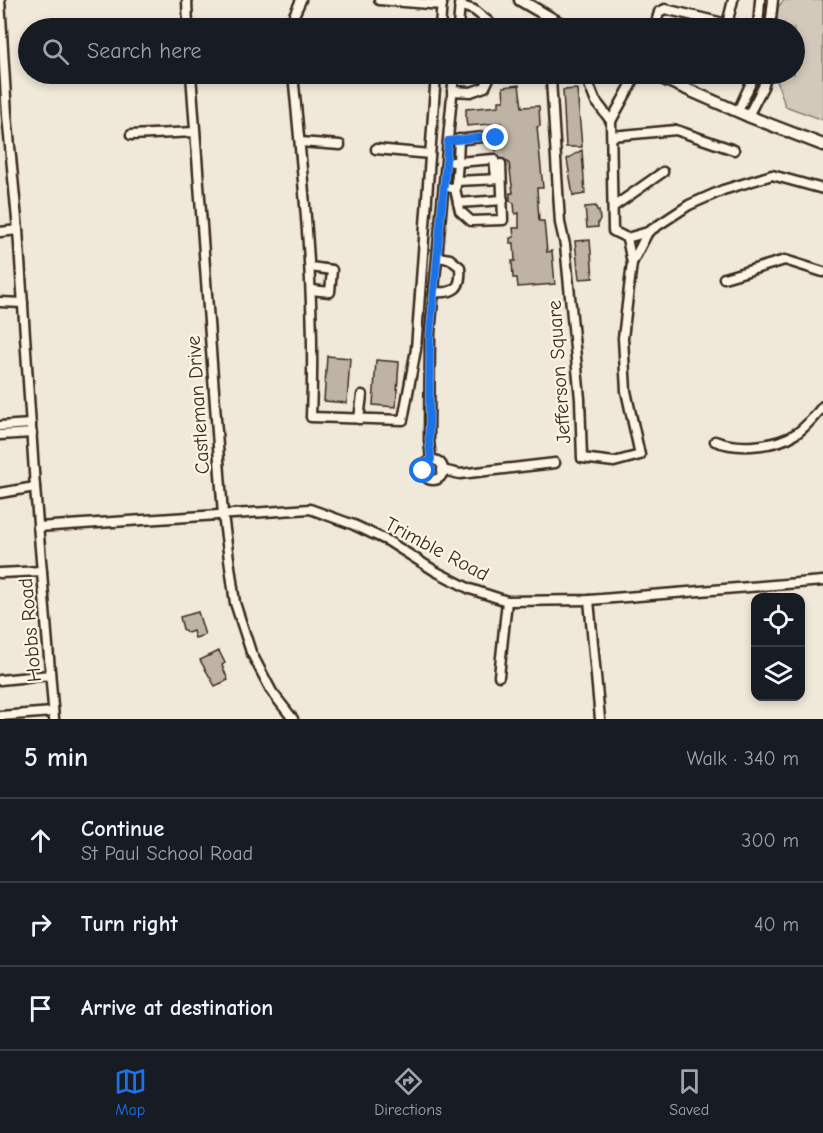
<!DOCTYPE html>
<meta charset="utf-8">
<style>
body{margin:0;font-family:"Comic Neue",sans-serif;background:#242831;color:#f1f3f6}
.controls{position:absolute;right:18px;bottom:18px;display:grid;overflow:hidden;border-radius:12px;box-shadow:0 3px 9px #0003}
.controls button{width:54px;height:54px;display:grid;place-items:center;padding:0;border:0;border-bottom:2px solid #363941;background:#171b24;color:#f1f3f6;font:30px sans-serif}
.stop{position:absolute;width:18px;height:18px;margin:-14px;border:4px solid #1a73e8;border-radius:50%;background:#fff}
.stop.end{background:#1a73e8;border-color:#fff;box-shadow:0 2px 6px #0008}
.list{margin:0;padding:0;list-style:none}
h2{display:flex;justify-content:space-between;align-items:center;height:78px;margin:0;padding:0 24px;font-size:26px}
h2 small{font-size:20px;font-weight:400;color:#9ea1a6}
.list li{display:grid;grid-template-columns:39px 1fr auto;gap:18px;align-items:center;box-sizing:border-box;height:84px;padding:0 24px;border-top:2px solid #363941}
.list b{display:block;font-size:22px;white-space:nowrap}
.list p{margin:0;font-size:20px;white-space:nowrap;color:#9ea1a6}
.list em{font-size:20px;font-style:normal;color:#9ea1a6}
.icon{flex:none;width:33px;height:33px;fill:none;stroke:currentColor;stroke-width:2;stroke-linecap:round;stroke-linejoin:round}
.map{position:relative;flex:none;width:823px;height:719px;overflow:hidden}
.search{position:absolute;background:#171b24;box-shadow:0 3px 9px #0003;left:18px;right:18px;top:18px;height:66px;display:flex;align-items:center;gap:15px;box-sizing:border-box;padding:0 21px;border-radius:33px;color:#9ea1a6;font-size:22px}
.sheet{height:330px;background:#171b24}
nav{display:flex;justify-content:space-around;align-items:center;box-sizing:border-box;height:84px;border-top:2px solid #363941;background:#171b24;font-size:16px;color:#9ea1a6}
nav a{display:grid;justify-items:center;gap:3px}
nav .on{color:#1a73e8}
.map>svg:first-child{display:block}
.green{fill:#d2c9ba;stroke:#867a6c;stroke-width:1.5}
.building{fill:#beb3a4;stroke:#3b2a1e;stroke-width:1.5}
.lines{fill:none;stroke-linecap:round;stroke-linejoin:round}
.minor-tunnel{stroke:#ccc3b4;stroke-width:8;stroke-dasharray:8 4;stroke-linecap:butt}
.minor-casing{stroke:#3b2a1e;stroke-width:13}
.major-casing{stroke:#3b2a1e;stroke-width:15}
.minor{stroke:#fcf5e5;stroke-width:8}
.major{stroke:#fcf5e5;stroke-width:10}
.route{stroke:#1a73e8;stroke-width:8}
.labels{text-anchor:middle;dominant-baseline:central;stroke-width:4.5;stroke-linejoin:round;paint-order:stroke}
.street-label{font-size:20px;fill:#3b2a1e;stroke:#fcf5e5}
</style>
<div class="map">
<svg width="823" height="719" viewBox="0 0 823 719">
<rect width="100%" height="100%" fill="#f0e9d9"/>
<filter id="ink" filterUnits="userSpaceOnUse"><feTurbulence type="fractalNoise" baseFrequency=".0167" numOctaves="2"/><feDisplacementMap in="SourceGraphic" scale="12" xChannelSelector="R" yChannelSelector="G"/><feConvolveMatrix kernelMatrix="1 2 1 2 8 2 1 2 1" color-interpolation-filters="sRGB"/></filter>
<g filter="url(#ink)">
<!-- green -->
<polygon class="green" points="784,0 823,0 823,120 785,106 775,74 794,74 794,28 776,28 778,7"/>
<!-- building -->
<g class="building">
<polygon points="519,85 522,107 539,106 540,126 537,127 543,188 537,188 539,221 544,221 547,252 552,251 555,284 518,287 517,278 513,278 512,261 515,261 514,243 510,243 510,238 514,237 513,228 519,228 519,213 515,214 514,203 510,201 510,193 513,193 509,163 496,153 495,145 499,145 502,140 500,134 502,132 501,123 467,126 466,119 466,109 499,106 499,101 504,101 503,87"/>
<polygon points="577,89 582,147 566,147 563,90"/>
<polygon points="582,150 585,194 573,196 567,159"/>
<polygon points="596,206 597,211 599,211 600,220 598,222 598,227 587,228 585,207"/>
<polygon points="590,240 593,278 579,279 575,241"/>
<polygon points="327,356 350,358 347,403 324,401"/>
<polygon points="376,360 399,362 396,407 373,405"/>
<polygon points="198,612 205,635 195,638 193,631 188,633 183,629 180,617"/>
<polygon points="219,651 225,663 222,665 228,680 215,686 200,660"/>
</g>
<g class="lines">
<!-- minor-tunnel -->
<polyline class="minor-tunnel" points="496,139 501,164"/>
<defs>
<g id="minor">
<polyline points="0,0 7,115 18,230 35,487 54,719"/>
<polyline points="187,0 188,28"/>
<polyline points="379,0 442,5"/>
<polyline points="459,5 474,10 489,22 487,28"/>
<polyline points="291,28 290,24 301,0"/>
<polyline points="440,28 442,0"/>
<polyline points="458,28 460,2"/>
<polyline points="658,28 656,23 659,12 665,9 727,24"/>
<polyline points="726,28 733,0"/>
<polyline points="758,28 760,0"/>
<polyline points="770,28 773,0"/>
<polyline points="191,74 223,515 235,603 251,652 272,692 293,719"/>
<path d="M293 74C304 188 316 302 311 417L403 420 416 349 436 74"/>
<polyline points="386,74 436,79"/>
<polyline points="563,74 551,79 560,223 565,245 580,399 582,458 614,462 640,455 626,391 623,338 632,263 627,238"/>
<polyline points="578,74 586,77 595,100 611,121"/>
<polyline points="637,74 611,121 613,231 627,238 648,232 689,205 723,190 772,175 823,189"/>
<polyline points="452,91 471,92 485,87 491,74"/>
<polyline points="738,111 755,74"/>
<polyline points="748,116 763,87 767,74"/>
<polyline points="131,135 195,132"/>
<polyline points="612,136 676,130 734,150"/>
<polyline points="459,139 458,162 494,159 496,177"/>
<polyline points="456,140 492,136 496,139"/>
<polyline points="300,142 340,145"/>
<polyline points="376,149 430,154"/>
<polyline points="453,162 458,162 456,186"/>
<polyline points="456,181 501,179"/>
<polyline points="444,186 455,189 460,211 471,221 503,220 501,164"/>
<polyline points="458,203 503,200"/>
<polyline points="613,207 663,172"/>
<polyline points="0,232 18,230"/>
<polyline points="632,263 648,232"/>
<polyline points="310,267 332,270 330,292 311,290"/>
<polyline points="724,278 785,260 823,272"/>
<path d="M434 292C455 294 462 288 460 267L450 259 438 257"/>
<polyline points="0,302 23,303"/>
<polyline points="359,419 362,395"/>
<polyline points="0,426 31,424"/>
<polyline points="0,435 32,433"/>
<path d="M715 441C738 450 776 447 797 433 807 426 815 416 823 406"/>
<polyline points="431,460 429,440 430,334 454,74"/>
<circle cx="433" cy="470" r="10"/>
<polyline points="442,470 460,474 555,463"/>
<polyline points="0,493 35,487"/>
<polyline points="38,527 310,509 354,525 388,541 435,571 470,589 507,601 589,600 823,581"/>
<polyline points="0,573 42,571"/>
<polyline points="589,600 600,719"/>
<polyline points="499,676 507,601"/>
<polyline points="0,680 50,675"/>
<polyline points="0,716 53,712"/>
</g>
<g id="major">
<polyline points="520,0 568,28"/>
<polyline points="652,74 748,116 823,145"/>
</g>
</defs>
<!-- minor casing -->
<use href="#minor" class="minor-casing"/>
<!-- major casing -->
<use href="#major" class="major-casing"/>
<!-- minor -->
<use href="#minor" class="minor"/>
<!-- major -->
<use href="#major" class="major"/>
</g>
</g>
<g class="lines" filter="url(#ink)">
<!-- route -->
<polyline class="route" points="423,471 425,464 431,460 429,440 430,334 448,141 492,136 496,138"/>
</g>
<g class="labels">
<!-- street labels -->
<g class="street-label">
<text transform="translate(559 372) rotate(-94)">Jefferson Square</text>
<text transform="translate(198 405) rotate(-94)">Castleman Drive</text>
<text transform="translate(437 549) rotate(28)">Trimble Road</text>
<text transform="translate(30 630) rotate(-95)">Hobbs Road</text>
</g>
</g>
</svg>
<div class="controls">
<button><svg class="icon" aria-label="locate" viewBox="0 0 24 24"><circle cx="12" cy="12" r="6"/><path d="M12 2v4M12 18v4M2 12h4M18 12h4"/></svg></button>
<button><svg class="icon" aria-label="layers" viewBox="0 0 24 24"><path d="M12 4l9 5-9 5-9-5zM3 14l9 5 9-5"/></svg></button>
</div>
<div class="stop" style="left:423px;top:471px"></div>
<div class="stop end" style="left:496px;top:138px"></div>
<div class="search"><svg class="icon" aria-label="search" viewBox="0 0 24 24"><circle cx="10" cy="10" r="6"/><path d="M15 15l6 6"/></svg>Search here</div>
</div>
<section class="sheet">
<h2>5 min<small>Walk · 340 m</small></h2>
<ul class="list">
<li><svg class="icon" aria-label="ahead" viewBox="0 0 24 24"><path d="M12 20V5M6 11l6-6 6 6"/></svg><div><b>Continue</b><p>St Paul School Road</p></div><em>300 m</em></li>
<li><svg class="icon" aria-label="right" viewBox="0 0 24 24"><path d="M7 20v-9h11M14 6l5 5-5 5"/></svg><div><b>Turn right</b></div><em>40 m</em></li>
<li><svg class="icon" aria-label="arrive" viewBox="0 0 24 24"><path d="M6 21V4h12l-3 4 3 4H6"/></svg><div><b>Arrive at destination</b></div></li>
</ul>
</section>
<nav>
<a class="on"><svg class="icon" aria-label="map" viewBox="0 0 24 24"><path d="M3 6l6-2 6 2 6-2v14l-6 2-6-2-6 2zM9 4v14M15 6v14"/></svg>Map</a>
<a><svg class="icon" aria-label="directions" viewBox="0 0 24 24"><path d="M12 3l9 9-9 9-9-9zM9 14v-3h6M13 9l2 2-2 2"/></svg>Directions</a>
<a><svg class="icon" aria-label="saved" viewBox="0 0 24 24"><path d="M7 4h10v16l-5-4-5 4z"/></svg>Saved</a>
</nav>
